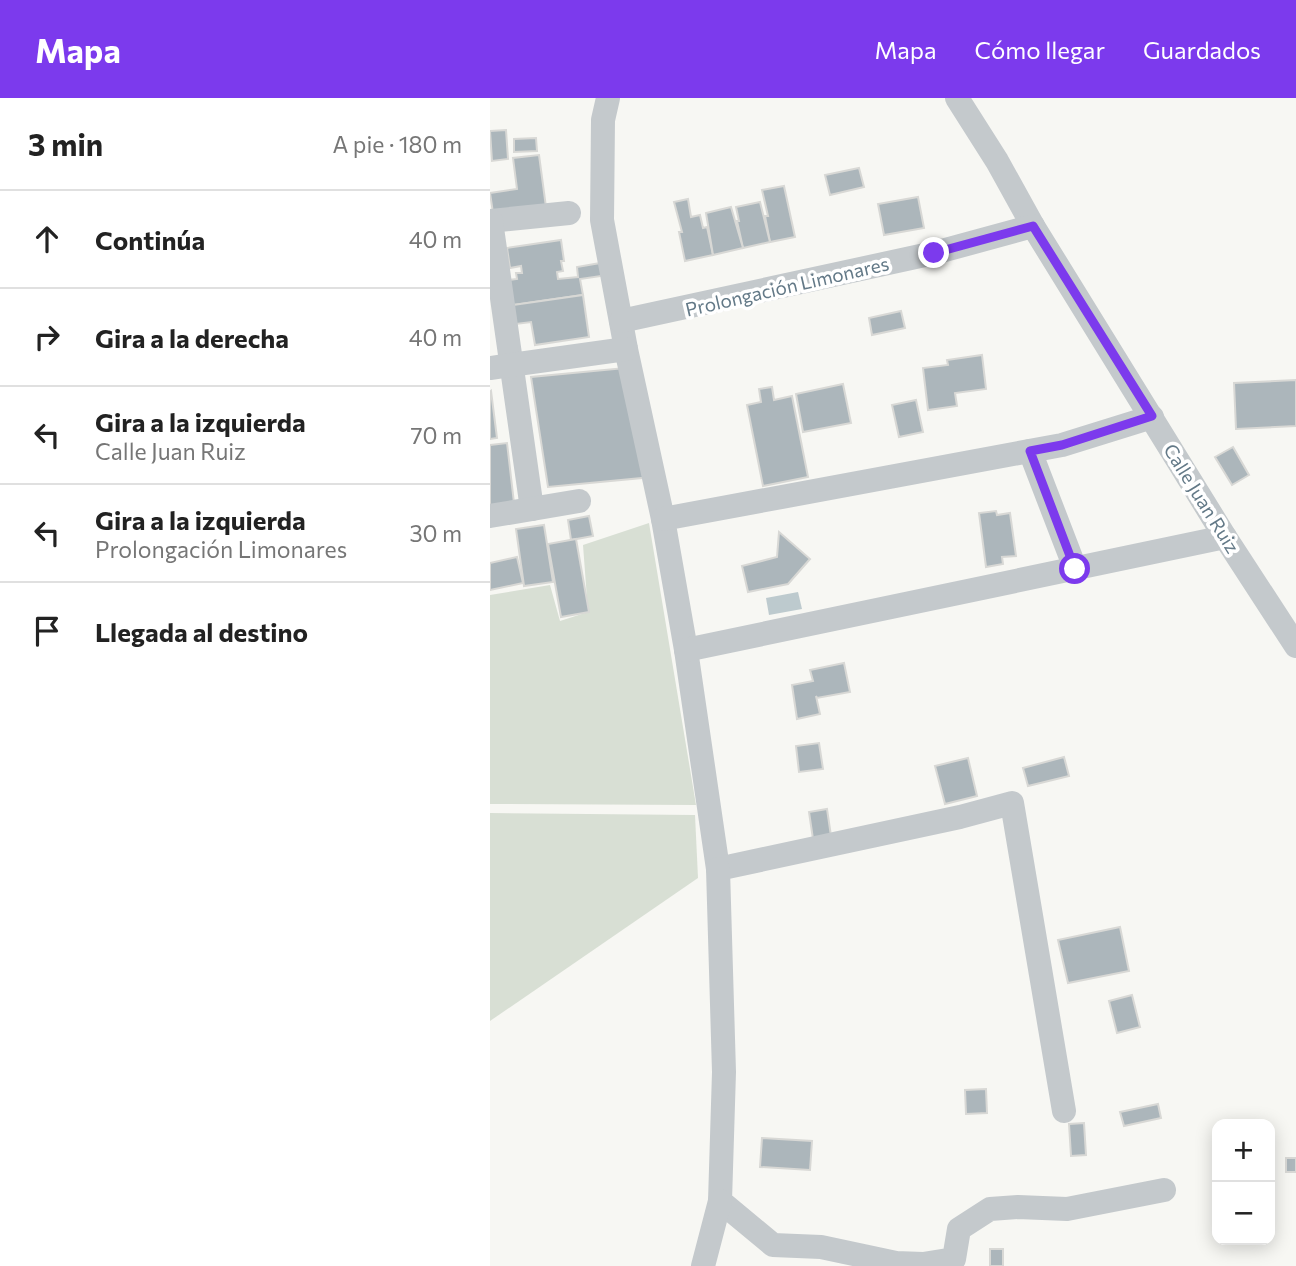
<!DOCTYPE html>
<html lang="es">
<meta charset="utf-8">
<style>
body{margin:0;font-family:Commissioner,sans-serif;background:#f2f2f2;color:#222}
.controls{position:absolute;right:21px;bottom:21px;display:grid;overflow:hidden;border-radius:14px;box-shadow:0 4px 18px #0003}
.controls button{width:63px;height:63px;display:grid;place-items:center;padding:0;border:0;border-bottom:2px solid #e0e0e0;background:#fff;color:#222;font:35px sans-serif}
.stop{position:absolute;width:21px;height:21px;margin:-16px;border:5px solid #7c3aed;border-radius:50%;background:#fff}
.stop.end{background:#7c3aed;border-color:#fff;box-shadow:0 2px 7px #0008}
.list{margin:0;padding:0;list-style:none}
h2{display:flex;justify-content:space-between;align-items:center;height:91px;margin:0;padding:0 28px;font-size:30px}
h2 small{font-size:23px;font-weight:400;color:#767676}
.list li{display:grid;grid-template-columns:46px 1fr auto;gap:21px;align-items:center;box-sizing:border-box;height:98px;padding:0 28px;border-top:2px solid #e0e0e0}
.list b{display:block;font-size:26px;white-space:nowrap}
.list p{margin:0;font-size:23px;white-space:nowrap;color:#767676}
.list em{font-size:23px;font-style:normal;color:#767676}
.icon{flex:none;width:38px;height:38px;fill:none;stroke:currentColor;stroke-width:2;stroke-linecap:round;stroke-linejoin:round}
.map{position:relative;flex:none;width:806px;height:1168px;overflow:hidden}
header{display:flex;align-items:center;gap:42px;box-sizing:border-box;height:98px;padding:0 35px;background:#7c3aed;color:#fff}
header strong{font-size:33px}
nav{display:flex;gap:38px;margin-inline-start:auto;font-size:24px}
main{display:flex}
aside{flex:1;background:#fff}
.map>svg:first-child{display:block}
.green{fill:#d8dfd4}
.water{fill:#bdcace}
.building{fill:#acb6bb;stroke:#d8d8d5;stroke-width:2}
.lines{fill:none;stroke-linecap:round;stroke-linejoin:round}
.street{stroke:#c4c9cc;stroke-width:24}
.route{stroke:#7c3aed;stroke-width:9}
.labels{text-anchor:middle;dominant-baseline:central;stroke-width:7;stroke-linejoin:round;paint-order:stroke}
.street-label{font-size:19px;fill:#637987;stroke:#fff}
</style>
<header>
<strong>Mapa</strong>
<nav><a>Mapa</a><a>Cómo llegar</a><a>Guardados</a></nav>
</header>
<main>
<aside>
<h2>3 min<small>A pie · 180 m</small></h2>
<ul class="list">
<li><svg class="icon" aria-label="ahead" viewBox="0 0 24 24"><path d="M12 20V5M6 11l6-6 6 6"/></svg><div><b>Continúa</b></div><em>40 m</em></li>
<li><svg class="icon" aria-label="right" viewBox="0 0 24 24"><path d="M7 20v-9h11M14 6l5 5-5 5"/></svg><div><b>Gira a la derecha</b></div><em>40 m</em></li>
<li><svg class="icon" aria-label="left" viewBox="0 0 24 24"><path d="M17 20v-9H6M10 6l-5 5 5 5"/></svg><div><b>Gira a la izquierda</b><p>Calle Juan Ruiz</p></div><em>70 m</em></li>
<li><svg class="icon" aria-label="left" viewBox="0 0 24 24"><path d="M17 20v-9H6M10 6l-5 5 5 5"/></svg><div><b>Gira a la izquierda</b><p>Prolongación Limonares</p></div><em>30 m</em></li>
<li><svg class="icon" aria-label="arrive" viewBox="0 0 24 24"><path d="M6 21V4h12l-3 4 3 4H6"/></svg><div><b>Llegada al destino</b></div></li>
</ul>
</aside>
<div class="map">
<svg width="806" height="1168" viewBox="0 0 806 1168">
<rect width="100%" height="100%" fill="#f7f7f3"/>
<!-- green -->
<g class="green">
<polygon points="159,425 206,707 0,706 0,497 60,487 70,523 98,514 93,447"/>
<polygon points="0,715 205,717 208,780 0,923"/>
</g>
<!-- water -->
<polygon class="water" points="308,494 312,511 279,517 276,500"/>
<!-- building -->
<g class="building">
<polygon points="16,32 18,61 2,63 0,33"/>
<polygon points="46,40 47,53 24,54 24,41"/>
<polygon points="49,57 56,109 3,115 0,95 27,91 23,60"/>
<polygon points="369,70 374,89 340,97 335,77"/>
<polygon points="294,88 305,139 280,144 275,118 278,118 272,92"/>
<polygon points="428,99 434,130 394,137 388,106"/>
<polygon points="198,101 201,119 210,117 213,130 217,129 223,157 195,163 189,134 192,134 184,104"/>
<polygon points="270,104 280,144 253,150 247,123 249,123 246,109"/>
<polygon points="241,109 253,150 223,157 216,115"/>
<polygon points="71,142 74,163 71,163 73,173 67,174 68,181 88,179 87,169 116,164 118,177 90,181 93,197 23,207 19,182 27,181 26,175 32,175 31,168 20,170 17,150"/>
<polygon points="93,197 99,239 45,247 41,224 26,226 23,207"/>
<polygon points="411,213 415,230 382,237 379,220"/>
<polygon points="492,257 496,291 465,295 467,308 438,312 433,270 458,267 457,262"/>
<polygon points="135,270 162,379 58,389 41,279"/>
<polygon points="806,282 806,328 746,331 744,285"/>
<polygon points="353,286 361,325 313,334 306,296"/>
<polygon points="282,289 284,302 302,298 318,379 273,388 257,307 271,304 269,291"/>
<polygon points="1,293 7,340 0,341 0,294"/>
<polygon points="426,302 433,334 409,339 402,307"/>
<polygon points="17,345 24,405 0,408 0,347"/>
<polygon points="743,349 759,377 742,387 725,359"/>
<polygon points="506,413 507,417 520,415 526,458 512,459 513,466 496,469 489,415"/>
<polygon points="99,418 103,438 81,442 78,422"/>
<polygon points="54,427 63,484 34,488 26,431"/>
<polygon points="289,434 320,461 298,486 258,494 252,468 287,459"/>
<polygon points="86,441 99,514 71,519 58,446"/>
<polygon points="27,459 33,485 0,492 0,465"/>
<polygon points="354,565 360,594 327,600 326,598 330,616 307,621 302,587 323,583 320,572"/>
<polygon points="329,645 333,671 309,674 306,648"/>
<polygon points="574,659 579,678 538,688 533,670"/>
<polygon points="478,660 487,698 455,706 445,668"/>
<polygon points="337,711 341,738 323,741 319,714"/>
<polygon points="630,829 639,873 578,885 568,842"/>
<polygon points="642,897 650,929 627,935 619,903"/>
<polygon points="496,991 497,1015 476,1016 475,992"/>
<polygon points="668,1006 671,1020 634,1028 630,1014"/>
<polygon points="594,1025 596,1057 581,1058 579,1026"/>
<polygon points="272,1040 322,1043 320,1072 270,1069"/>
<rect x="796" y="1060" width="10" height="14"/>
<rect x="500" y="1151" width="13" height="17"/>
</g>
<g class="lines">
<!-- street -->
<g class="street">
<polyline points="118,0 113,22 112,122 136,251 173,421 196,552 228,771 470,719 522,705 574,1013"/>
<polyline points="467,0 507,63 543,128 735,439 806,548"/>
<polyline points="0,123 79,115"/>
<polyline points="1,123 42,411"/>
<polyline points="131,223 444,155 543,128"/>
<polyline points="0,270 136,251"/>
<polyline points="540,353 585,470"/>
<polyline points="0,418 89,403"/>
<polyline points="173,421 572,347 662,319"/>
<polyline points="196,552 735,439"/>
<polyline points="228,771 234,974 230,1103 283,1147 331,1149 406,1165 433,1166 464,1161 469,1131 500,1111 528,1109 577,1111 674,1092"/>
<polyline points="213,1168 230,1103"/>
</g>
</g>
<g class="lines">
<!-- route -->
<polyline class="route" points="444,155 543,128 662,318 572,347 540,353 585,471"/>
</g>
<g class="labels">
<!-- street labels -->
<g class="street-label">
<text transform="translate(297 188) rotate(-13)">Prolongación Limonares</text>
<text transform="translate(712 400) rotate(58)">Calle Juan Ruiz</text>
</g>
</g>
</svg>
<div class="controls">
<button>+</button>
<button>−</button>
</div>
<div class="stop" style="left:585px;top:471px"></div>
<div class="stop end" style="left:444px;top:155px"></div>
</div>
</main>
